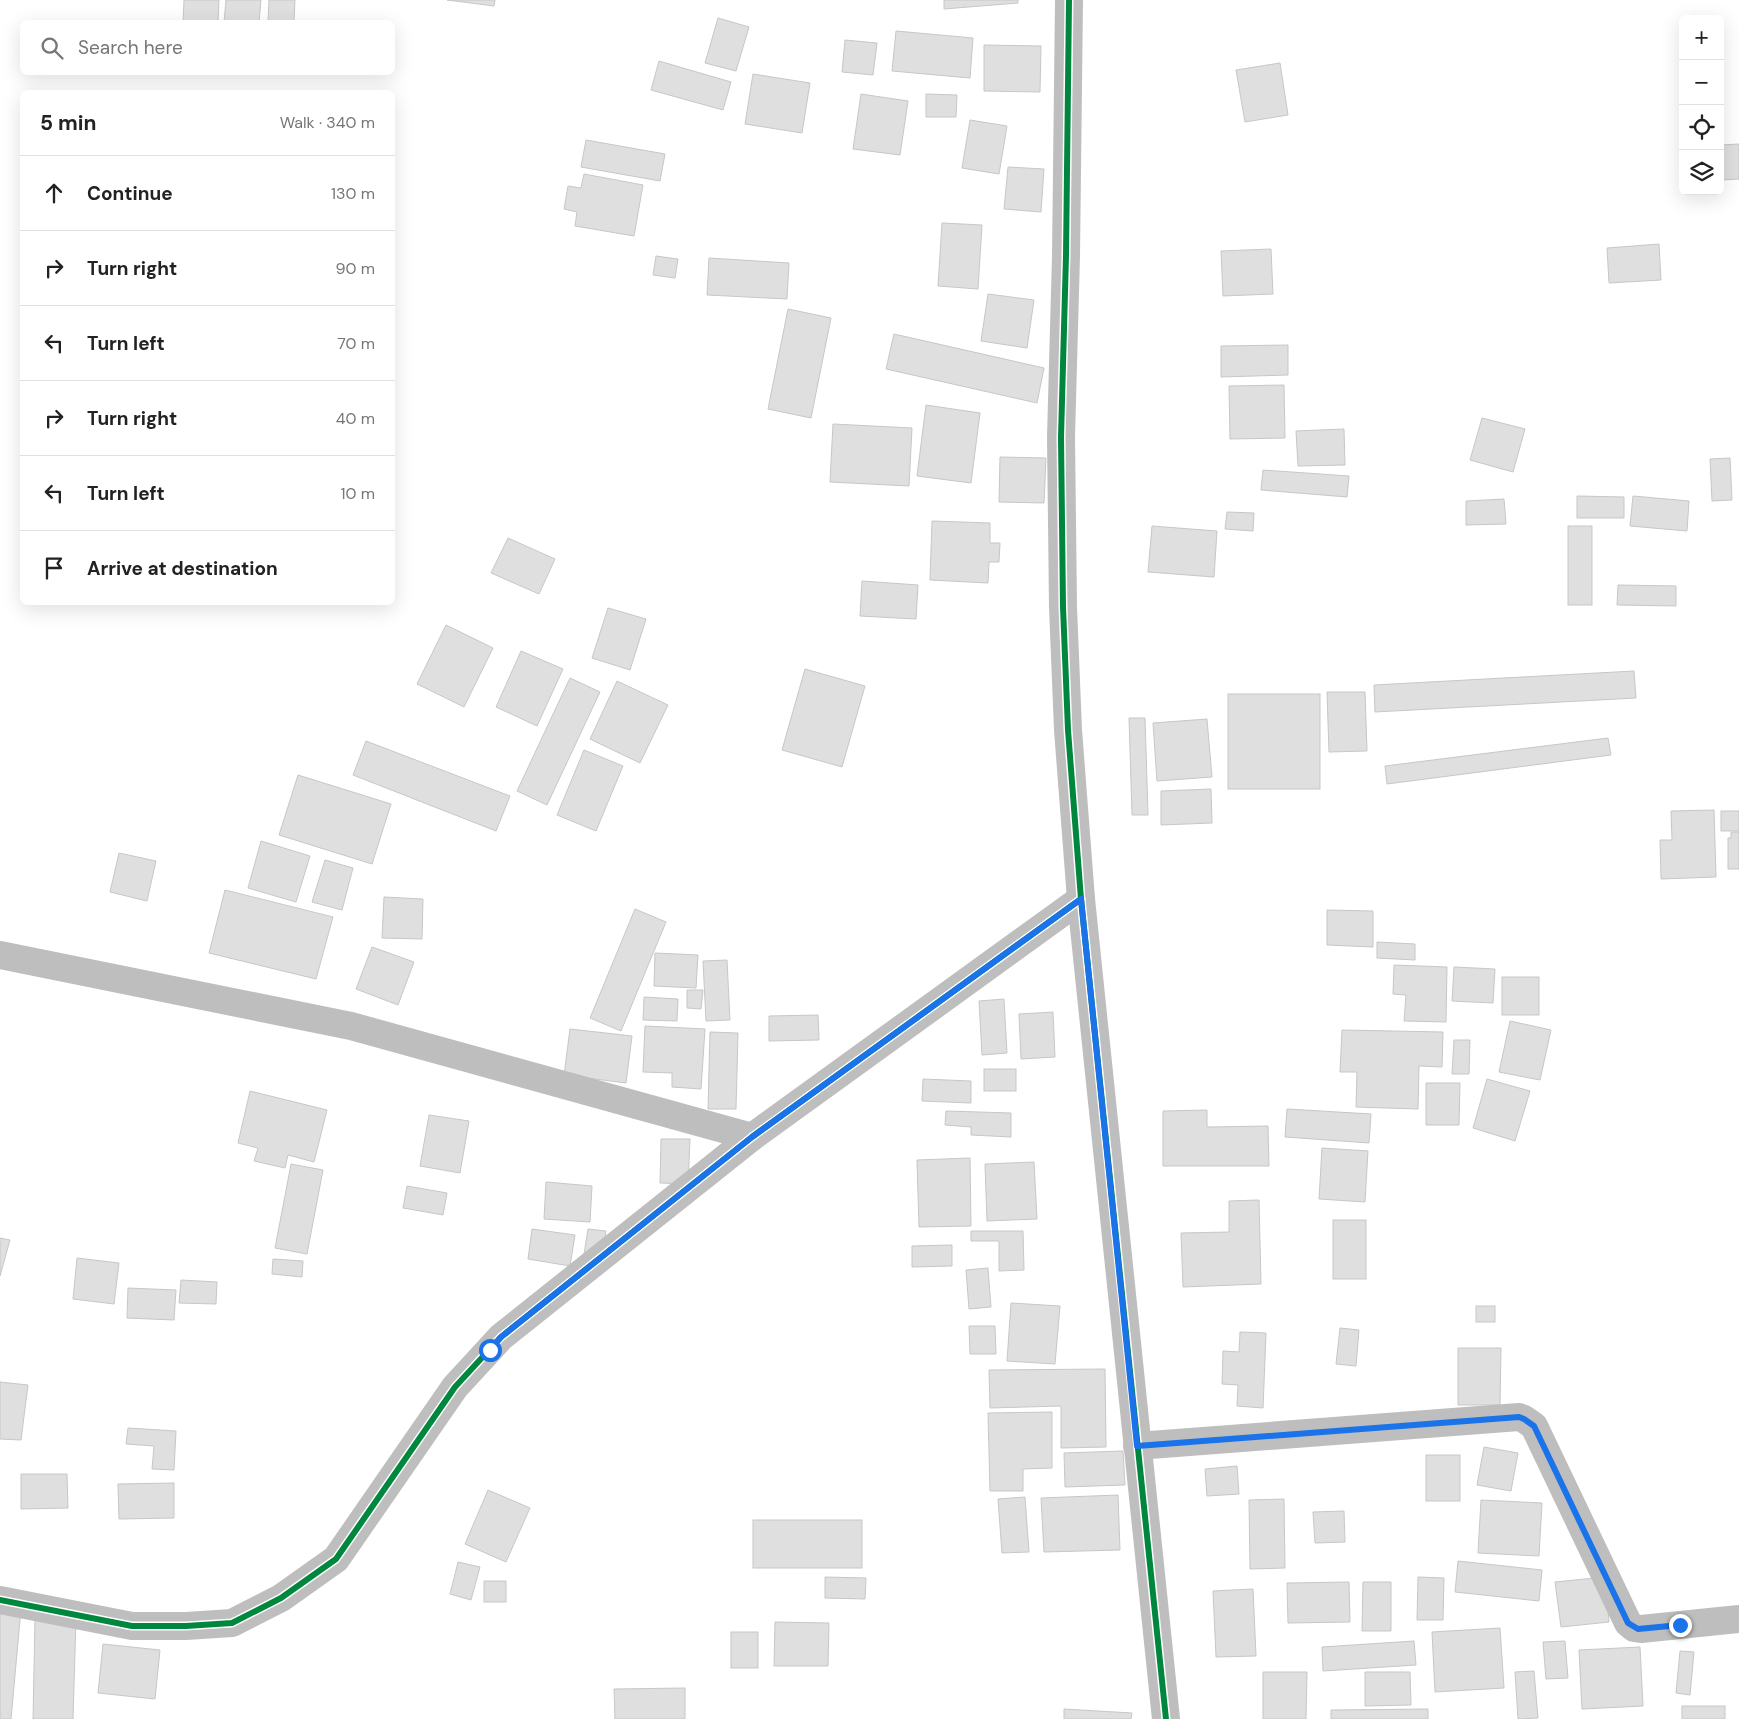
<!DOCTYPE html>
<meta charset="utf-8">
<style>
body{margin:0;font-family:"DM Sans",sans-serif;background:#f6f6f6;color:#222}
.controls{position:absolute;right:15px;top:15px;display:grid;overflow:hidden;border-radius:8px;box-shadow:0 5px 20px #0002}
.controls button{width:45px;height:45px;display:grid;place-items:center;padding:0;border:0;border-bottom:1px solid #e0e0e0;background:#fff;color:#222;font:25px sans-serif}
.stop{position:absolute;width:15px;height:15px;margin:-11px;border:4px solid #1a73e8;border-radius:50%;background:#fff}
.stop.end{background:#1a73e8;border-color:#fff;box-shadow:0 1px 5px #0008}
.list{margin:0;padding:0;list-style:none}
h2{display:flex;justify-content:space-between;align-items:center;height:65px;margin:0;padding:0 20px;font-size:21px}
h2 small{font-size:16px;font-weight:400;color:#767676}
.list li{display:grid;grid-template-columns:32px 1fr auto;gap:15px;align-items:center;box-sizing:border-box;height:75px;padding:0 20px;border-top:1px solid #e0e0e0}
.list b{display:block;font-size:19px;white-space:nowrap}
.list em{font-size:16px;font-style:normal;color:#767676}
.icon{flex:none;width:28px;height:28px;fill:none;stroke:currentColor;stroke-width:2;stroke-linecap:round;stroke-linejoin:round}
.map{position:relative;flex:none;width:1739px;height:1719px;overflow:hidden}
.search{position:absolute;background:#fff;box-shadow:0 5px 20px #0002;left:20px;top:20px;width:375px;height:55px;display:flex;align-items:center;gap:12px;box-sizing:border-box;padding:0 18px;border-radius:8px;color:#767676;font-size:19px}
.panel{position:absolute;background:#fff;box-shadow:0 5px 20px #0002;left:20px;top:90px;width:375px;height:515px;border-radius:8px}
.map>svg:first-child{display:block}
.building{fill:#dfdfdf;stroke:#c7c7c7}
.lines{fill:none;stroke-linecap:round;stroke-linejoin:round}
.street{stroke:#bebebe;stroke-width:28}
.cycleway-casing{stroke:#fff;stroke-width:9}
.cycleway{stroke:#00873e;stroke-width:6}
.route{stroke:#1a73e8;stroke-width:6}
</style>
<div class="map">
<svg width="1739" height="1719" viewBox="0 0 1739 1719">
<rect width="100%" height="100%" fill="#fff"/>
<!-- building -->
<g class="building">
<polygon points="184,0 219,0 218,22 183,22"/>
<polygon points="226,0 261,0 259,22 224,22"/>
<polygon points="269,0 295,0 294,22 268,22"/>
<polygon points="447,0 495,0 494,6"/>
<polygon points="944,0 1018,0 1018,3 944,9"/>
<polygon points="718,18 749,27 736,71 705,63"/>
<polygon points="896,31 973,38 970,78 892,71"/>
<polygon points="845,40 877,43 873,75 842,72"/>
<polygon points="984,45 1041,46 1040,92 984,91"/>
<polygon points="659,61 731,82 723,110 651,90"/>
<polygon points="1280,63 1288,115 1245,122 1236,70"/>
<polygon points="753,74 810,83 802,133 745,124"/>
<polygon points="861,94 908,101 900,155 853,149"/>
<polygon points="926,94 957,95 956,117 926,117"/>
<polygon points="970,120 1007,126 999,174 962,168"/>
<polygon points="586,140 665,154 660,181 581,167"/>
<polygon points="1739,144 1739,179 1720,180 1720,145"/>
<polygon points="1008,167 1044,169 1041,212 1004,209"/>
<polygon points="584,174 643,185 634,236 575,226 577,212 564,209 568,186 581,188"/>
<polygon points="942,223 982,225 978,289 938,286"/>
<polygon points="1659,244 1661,280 1609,283 1607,248"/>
<polygon points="1271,249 1273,294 1223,296 1221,251"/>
<polygon points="656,256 678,259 675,278 653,275"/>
<polygon points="709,258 789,263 787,299 707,295"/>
<polygon points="988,294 1034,300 1027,348 981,341"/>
<polygon points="788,309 831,318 811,418 768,409"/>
<polygon points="894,334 1044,368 1037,403 886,369"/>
<polygon points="1288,345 1288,375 1221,377 1221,346"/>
<polygon points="1284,385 1285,438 1230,439 1229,386"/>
<polygon points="926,405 980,413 971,483 917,476"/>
<polygon points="1482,418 1525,429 1513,472 1470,460"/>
<polygon points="833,424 912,428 909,486 830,482"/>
<polygon points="1344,429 1345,465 1298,466 1296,431"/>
<polygon points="1000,457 1046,458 1044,503 999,502"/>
<polygon points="1730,458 1732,500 1712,501 1710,459"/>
<polygon points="1263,470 1349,476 1347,497 1261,490"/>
<polygon points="1577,496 1624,497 1624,518 1577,518"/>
<polygon points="1633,496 1689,501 1687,531 1630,526"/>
<polygon points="1504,499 1506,524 1466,525 1466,501"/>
<polygon points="1227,512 1254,513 1253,531 1225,529"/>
<polygon points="932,521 990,523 990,543 1000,543 999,562 989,562 988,583 930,580"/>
<polygon points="1152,526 1217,531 1214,577 1148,572"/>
<rect x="1568" y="526" width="24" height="79"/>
<polygon points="508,538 555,559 539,594 491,573"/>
<polygon points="862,581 918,585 916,619 860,616"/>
<polygon points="1618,585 1676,586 1676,606 1617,605"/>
<polygon points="608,608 646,619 630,670 592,658"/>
<polygon points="446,625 493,648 464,707 417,684"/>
<polygon points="521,651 563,669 537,726 496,707"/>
<polygon points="805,669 865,686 842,767 782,750"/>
<polygon points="1634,671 1636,698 1375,712 1374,685"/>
<polygon points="570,678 600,692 547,805 517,791"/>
<polygon points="617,681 668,705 640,763 590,739"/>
<polygon points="1327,692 1365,692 1367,751 1329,752"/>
<rect x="1228" y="694" width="92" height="95"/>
<polygon points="1129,718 1145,718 1148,815 1132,815"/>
<polygon points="1207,719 1212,777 1157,781 1153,723"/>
<polygon points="1608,738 1611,755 1387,784 1385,766"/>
<polygon points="366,741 510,796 496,831 353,775"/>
<polygon points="584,750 623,766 596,831 557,815"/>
<polygon points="298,775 391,804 372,864 279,835"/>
<polygon points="1211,789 1212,823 1161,825 1161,791"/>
<polygon points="1714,810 1716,877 1661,879 1660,840 1672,840 1671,811"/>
<rect x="1721" y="811" width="18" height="20"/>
<polygon points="1731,832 1739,832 1739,869 1728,869 1728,838 1731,838"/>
<polygon points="261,841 310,856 296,902 248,888"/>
<polygon points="119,853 156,861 147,901 110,892"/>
<polygon points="325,860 353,868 342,910 312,902"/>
<polygon points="225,890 333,917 316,979 209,953"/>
<polygon points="384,897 423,899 422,939 382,938"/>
<polygon points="635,909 666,922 621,1031 590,1018"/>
<polygon points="1327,910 1373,911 1373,947 1327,945"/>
<polygon points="1377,942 1415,944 1415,960 1377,958"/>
<polygon points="372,947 414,962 398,1005 356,989"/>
<polygon points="655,953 698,955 696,988 654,986"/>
<polygon points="727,960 730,1020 706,1021 703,961"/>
<polygon points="1394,965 1447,967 1446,1022 1404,1021 1406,995 1393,994"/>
<polygon points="1454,967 1495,969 1493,1003 1452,1001"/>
<rect x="1502" y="977" width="37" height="38"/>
<polygon points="687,990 703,990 701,1009 687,1008"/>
<polygon points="644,997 678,999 677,1021 643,1020"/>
<polygon points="1004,999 1007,1053 982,1055 979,1001"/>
<polygon points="1053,1012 1055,1057 1021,1059 1019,1014"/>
<polygon points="818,1015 819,1040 769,1041 769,1016"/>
<polygon points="1510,1021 1551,1030 1540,1080 1499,1072"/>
<polygon points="645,1026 705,1029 701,1089 672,1087 672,1073 643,1072"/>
<polygon points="570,1029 632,1036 626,1083 564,1075"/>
<polygon points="1342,1030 1443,1032 1442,1067 1419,1066 1418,1109 1356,1107 1357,1072 1340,1072"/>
<polygon points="710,1032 738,1033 736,1109 708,1109"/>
<polygon points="1454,1040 1470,1040 1469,1074 1452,1074"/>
<rect x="984" y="1069" width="32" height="22"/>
<polygon points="923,1079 971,1081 971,1103 922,1101"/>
<polygon points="1487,1079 1530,1091 1515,1141 1473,1128"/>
<polygon points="1426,1083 1460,1083 1459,1125 1426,1125"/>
<polygon points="250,1091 327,1110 314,1162 288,1155 285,1168 254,1161 258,1148 238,1143"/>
<polygon points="1287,1109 1371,1114 1369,1143 1285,1137"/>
<polygon points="1207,1110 1207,1127 1268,1126 1269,1166 1163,1166 1163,1111"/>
<polygon points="946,1111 1011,1113 1011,1137 971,1135 971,1127 945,1125"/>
<polygon points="429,1115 469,1121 460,1173 420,1166"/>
<polygon points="661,1139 690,1139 688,1184 660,1183"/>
<polygon points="1322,1148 1368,1151 1365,1202 1319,1199"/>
<polygon points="970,1158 971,1226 919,1227 917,1160"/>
<polygon points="1034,1162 1037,1219 987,1221 985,1164"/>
<polygon points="291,1164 323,1170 307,1254 275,1248"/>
<polygon points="546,1182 592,1186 590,1222 544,1219"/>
<polygon points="407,1186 447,1193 443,1215 403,1208"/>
<polygon points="1259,1200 1261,1284 1183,1287 1181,1233 1229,1232 1229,1201"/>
<rect x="1333" y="1220" width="33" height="59"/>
<polygon points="532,1229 575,1235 570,1266 528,1259"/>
<polygon points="588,1229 606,1231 602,1257 584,1254"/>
<polygon points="971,1231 1023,1231 1024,1270 999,1271 999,1241 971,1241"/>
<polygon points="0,1238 10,1240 0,1276"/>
<polygon points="952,1245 952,1266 912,1267 912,1246"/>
<polygon points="77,1258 119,1263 114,1304 73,1299"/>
<polygon points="273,1259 303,1261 302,1277 272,1274"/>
<polygon points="988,1268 991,1307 969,1309 966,1270"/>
<polygon points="181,1280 217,1282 216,1304 179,1303"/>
<polygon points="128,1288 176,1290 174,1320 127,1318"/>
<polygon points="1011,1303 1060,1306 1055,1364 1007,1361"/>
<rect x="1476" y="1306" width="19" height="16"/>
<polygon points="969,1326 995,1326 996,1354 970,1354"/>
<polygon points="1340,1328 1359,1330 1356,1366 1336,1364"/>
<polygon points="1240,1332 1266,1333 1263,1408 1237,1406 1238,1385 1222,1384 1223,1351 1239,1352"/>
<polygon points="1458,1348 1501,1348 1500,1405 1458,1405"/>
<polygon points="1105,1369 1106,1447 1061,1448 1061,1406 990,1408 989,1370"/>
<polygon points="0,1382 28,1385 21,1440 0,1439"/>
<polygon points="1052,1412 1052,1468 1023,1469 1023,1491 990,1491 988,1413"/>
<polygon points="128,1428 176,1431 174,1470 152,1469 154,1446 126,1444"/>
<polygon points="1484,1447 1518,1453 1511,1491 1477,1485"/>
<polygon points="1123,1451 1125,1485 1065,1487 1064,1453"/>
<rect x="1426" y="1455" width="34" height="46"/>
<polygon points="1237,1466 1239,1494 1207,1496 1205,1469"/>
<polygon points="21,1474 67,1474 68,1508 21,1509"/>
<polygon points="174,1483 174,1518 119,1519 118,1484"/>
<polygon points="488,1490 530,1508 506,1562 465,1544"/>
<polygon points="1118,1495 1120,1550 1044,1552 1041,1498"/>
<polygon points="1025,1497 1029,1552 1002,1553 998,1499"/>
<polygon points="1284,1499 1285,1568 1250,1569 1249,1500"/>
<polygon points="1481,1500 1542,1503 1539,1556 1478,1553"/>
<polygon points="1344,1511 1345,1542 1315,1543 1313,1512"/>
<rect x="753" y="1520" width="109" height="48"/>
<polygon points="1458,1561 1542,1570 1539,1601 1455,1592"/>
<polygon points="458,1562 480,1567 471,1600 450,1594"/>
<polygon points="825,1577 866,1578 865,1599 825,1598"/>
<polygon points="1418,1577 1444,1578 1443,1620 1417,1620"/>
<polygon points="1605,1577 1609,1622 1561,1627 1555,1582"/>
<rect x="484" y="1581" width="22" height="21"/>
<polygon points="1349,1582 1350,1622 1288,1623 1287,1583"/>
<polygon points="1363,1582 1391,1582 1391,1631 1362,1631"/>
<polygon points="1253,1589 1256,1656 1216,1657 1213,1591"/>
<polygon points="0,1607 21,1609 11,1719 0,1719"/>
<polygon points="35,1618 76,1619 73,1719 33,1719"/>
<polygon points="775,1622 829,1623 828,1666 774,1666"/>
<polygon points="1500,1628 1504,1688 1435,1692 1432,1632"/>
<rect x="731" y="1632" width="27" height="36"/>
<polygon points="1414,1641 1416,1665 1323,1671 1322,1647"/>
<polygon points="1565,1641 1568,1678 1546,1679 1543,1642"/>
<polygon points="103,1644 160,1650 155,1699 98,1693"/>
<polygon points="1640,1647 1643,1706 1582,1709 1579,1650"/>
<polygon points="1680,1651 1694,1652 1690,1695 1676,1693"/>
<polygon points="1534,1671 1538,1718 1518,1719 1515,1672"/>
<polygon points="1263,1672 1307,1672 1306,1719 1263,1719"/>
<polygon points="1365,1672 1410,1672 1411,1705 1365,1706"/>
<polygon points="685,1688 685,1719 615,1719 614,1689"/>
<rect x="1682" y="1706" width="43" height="13"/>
<polygon points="1064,1709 1132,1713 1131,1719 1064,1719"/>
<polygon points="1428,1709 1428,1719 1331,1719 1331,1710"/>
</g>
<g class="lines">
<!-- street -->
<g class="street">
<polyline points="1069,0 1066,256 1061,437 1063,607 1068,730 1081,899 1166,1719"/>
<polyline points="0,955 351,1026 752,1137"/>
<polyline points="1137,1446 1519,1417 1524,1419 1534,1426 1628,1623 1634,1628 1641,1629 1739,1619"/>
<polyline points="0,1600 132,1626 186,1626 232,1623 281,1598 336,1559 455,1387 501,1337 752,1137 1081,899"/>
</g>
<defs>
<g id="cycleway">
<polyline points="1069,0 1066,256 1061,437 1063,607 1068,730 1081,899 1166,1719"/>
<polyline points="0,1600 132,1626 186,1626 232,1623 281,1598 336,1559 455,1387 501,1337 752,1137 1081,899"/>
</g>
</defs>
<!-- cycleway casing -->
<use href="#cycleway" class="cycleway-casing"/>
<!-- cycleway -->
<use href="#cycleway" class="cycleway"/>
</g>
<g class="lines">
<!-- route -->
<polyline class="route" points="490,1350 501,1337 752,1137 1081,899 1137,1446 1519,1417 1524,1419 1534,1426 1628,1623 1638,1629 1680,1625"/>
</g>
</svg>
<div class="controls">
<button>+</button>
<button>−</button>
<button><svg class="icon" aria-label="locate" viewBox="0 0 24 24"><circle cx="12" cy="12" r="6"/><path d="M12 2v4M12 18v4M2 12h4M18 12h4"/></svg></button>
<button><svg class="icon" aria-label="layers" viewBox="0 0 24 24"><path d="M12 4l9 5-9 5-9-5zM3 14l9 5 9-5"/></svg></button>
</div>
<div class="stop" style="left:490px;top:1350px"></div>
<div class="stop end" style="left:1680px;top:1625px"></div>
<div class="search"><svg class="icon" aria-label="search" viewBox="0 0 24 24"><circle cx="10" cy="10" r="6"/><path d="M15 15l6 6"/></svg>Search here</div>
<section class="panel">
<h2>5 min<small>Walk · 340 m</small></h2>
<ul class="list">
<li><svg class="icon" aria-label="ahead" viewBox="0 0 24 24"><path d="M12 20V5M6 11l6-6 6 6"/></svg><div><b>Continue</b></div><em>130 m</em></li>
<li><svg class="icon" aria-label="right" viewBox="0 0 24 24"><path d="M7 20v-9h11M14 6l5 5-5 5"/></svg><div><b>Turn right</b></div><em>90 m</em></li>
<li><svg class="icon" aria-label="left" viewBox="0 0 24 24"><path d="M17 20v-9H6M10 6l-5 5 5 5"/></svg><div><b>Turn left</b></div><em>70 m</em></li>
<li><svg class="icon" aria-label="right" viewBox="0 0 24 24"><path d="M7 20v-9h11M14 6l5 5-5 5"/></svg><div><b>Turn right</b></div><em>40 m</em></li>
<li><svg class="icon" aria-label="left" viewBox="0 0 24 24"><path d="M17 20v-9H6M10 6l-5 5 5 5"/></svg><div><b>Turn left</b></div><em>10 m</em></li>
<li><svg class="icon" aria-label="arrive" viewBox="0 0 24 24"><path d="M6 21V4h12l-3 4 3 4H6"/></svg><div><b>Arrive at destination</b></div></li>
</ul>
</section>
</div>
